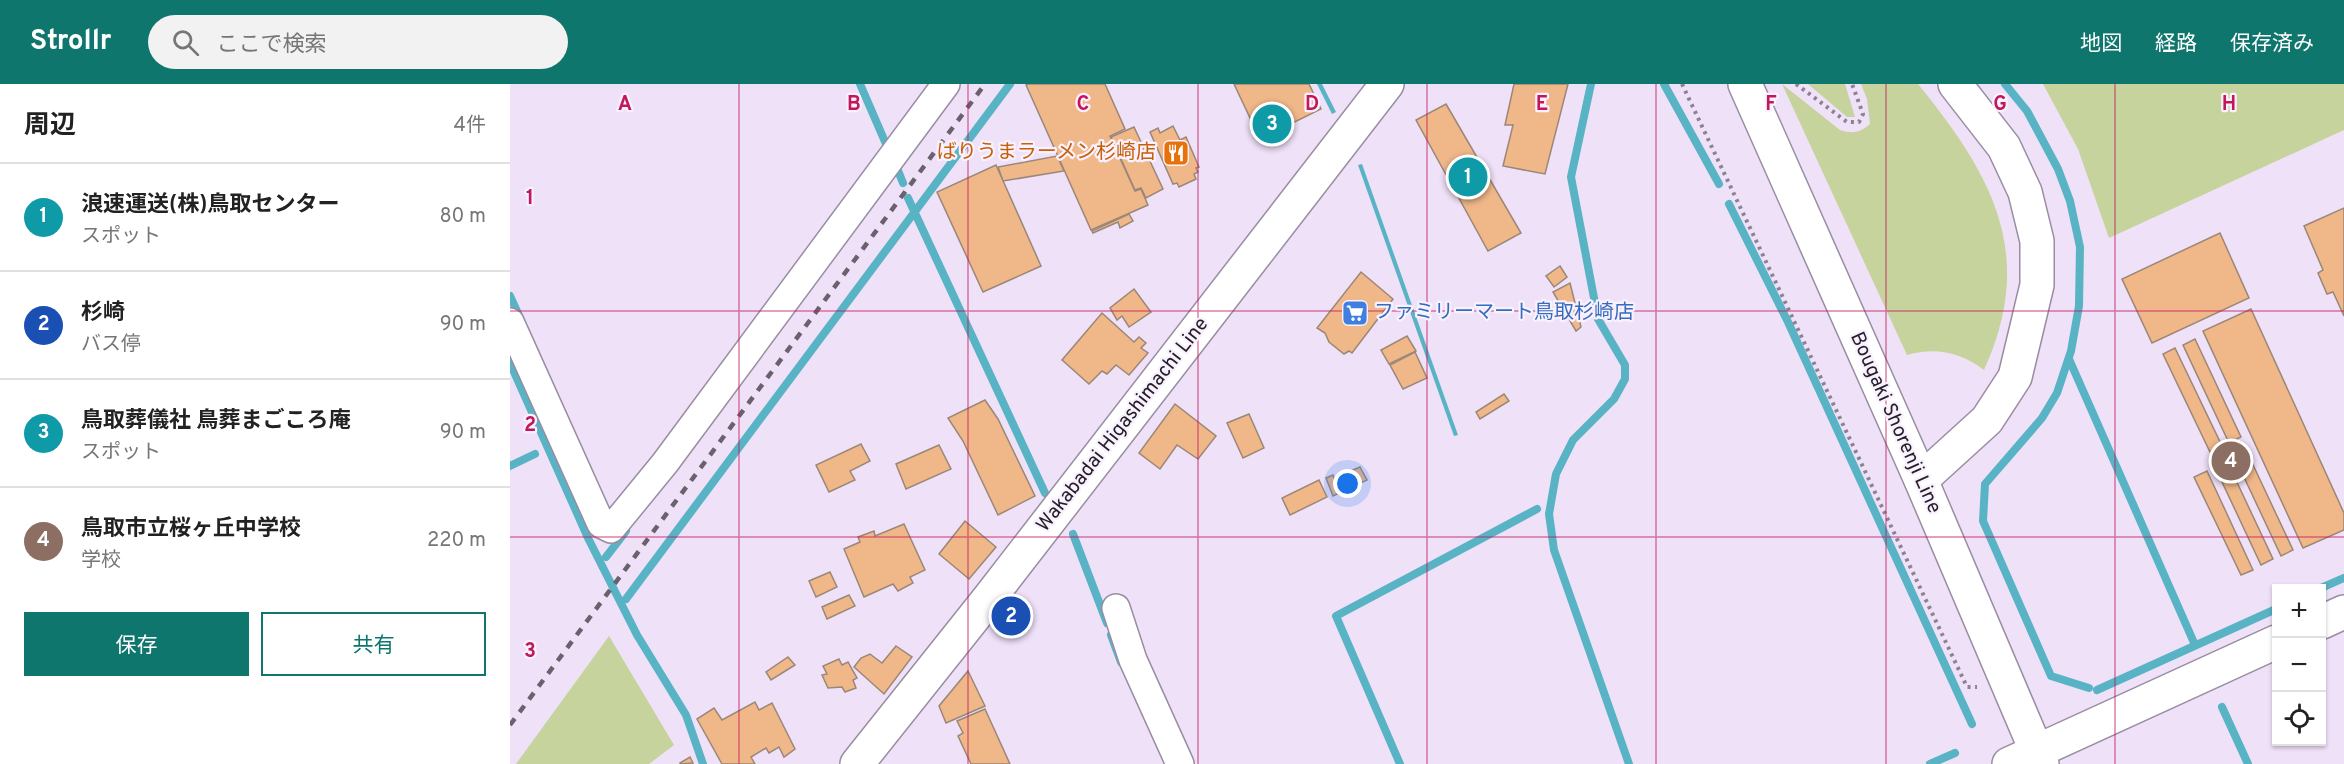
<!DOCTYPE html>
<html lang="ja">
<meta charset="utf-8">
<style>
body{margin:0;font-family:Overpass,"Noto Sans JP",sans-serif;background:#f2f2f2;color:#222}
.controls{position:absolute;right:18px;bottom:18px;display:grid;overflow:hidden;border-radius:0px;box-shadow:0 2px 4px #0004}
.controls button{width:54px;height:54px;display:grid;place-items:center;padding:0;border:0;border-bottom:2px solid #e0e0e0;background:#fff;color:#222;font:30px sans-serif}
.you{position:absolute;left:838px;top:400px;width:21px;height:21px;margin:-15px;border:4px solid #fff;border-radius:50%;background:#1a73e8;box-shadow:0 0 0 9px #1a73e833}
.badge{display:grid;place-items:center;width:39px;height:39px;border-radius:50%;background:#0f766e;color:#fff;font-size:20px;font-weight:700}
.pin{position:absolute;translate:-50% -50%;border:3px solid #fff;box-shadow:0 2px 6px #0006}
.list{margin:0;padding:0;list-style:none}
h2{display:flex;justify-content:space-between;align-items:center;height:78px;margin:0;padding:0 24px;font-size:26px}
h2 small{font-size:20px;font-weight:400;color:#767676}
.list li{display:grid;grid-template-columns:39px 1fr auto;gap:18px;align-items:center;box-sizing:border-box;height:108px;padding:0 24px;border-top:2px solid #e0e0e0}
.list b{display:block;font-size:22px;white-space:nowrap}
.list p{margin:0;font-size:20px;white-space:nowrap;color:#767676}
.list em{font-size:20px;font-style:normal;color:#767676}
.actions{display:flex;gap:12px;padding:18px 24px}
.actions a{flex:1;padding:14px 0;border:2px solid #0f766e;border-radius:0px;text-align:center;font-size:21px;color:#0f766e}
.actions .main{background:#0f766e;color:#fff}
.icon{flex:none;width:33px;height:33px;fill:none;stroke:currentColor;stroke-width:2;stroke-linecap:round;stroke-linejoin:round}
.map{position:relative;flex:none;width:1834px;height:680px;overflow:hidden}
header{display:flex;align-items:center;gap:36px;box-sizing:border-box;height:84px;padding:0 30px;background:#0f766e;color:#fff}
header strong{font-size:28px}
nav{display:flex;gap:33px;margin-inline-start:auto;font-size:21px}
.search{width:420px;height:54px;background:#f2f2f2;display:flex;align-items:center;gap:15px;box-sizing:border-box;padding:0 21px;border-radius:33px;color:#767676;font-size:22px}
main{display:flex}
aside{flex:1;background:#fff}
.map>svg:first-child{display:block}
.green{fill:#c6d39d}
.water{fill:#58b3c4}
.lines{fill:none;stroke-linecap:round;stroke-linejoin:round}
.stream{stroke:#58b3c4;stroke-width:8}
.building{fill:#f0b789;stroke:#9b8778;stroke-width:1.5}
.minor-casing{stroke:#998da1;stroke-width:30}
.tertiary-casing{stroke:#998da1;stroke-width:36}
.secondary-casing{stroke:#998da1;stroke-width:36}
.path{stroke:#8c8392;stroke-width:4;stroke-dasharray:3 4.5;stroke-linecap:butt}
.minor{stroke:#fff;stroke-width:27}
.tertiary{stroke:#fff;stroke-width:33}
.secondary{stroke:#fff;stroke-width:33}
.rail{stroke:#69616e;stroke-width:4.5;stroke-dasharray:8 8;stroke-linecap:butt}
.grid{fill:none;stroke:#c2185b;stroke-width:1.5;stroke-opacity:0.55}
.labels{text-anchor:middle;dominant-baseline:central;stroke-width:4.5;stroke-linejoin:round;paint-order:stroke}
.food-label{font-size:20px;fill:#c56008;stroke:#f9f1fe;text-anchor:end}
.shop-label{font-size:20px;fill:#366cbe;stroke:#f9f1fe;text-anchor:start}
.street-label{font-size:20px;fill:#241f27;stroke:#f9f1fe}
.grid-label{font-size:20px;text-anchor:middle;font-weight:bold;fill:#c2185b;stroke:#f9f1fe;stroke-width:4.5;stroke-linejoin:round;paint-order:stroke}
</style>
<header>
<strong>Strollr</strong>
<div class="search"><svg class="icon" aria-label="search" viewBox="0 0 24 24"><circle cx="10" cy="10" r="6"/><path d="M15 15l6 6"/></svg>ここで検索</div>
<nav><a>地図</a><a>経路</a><a>保存済み</a></nav>
</header>
<main>
<aside>
<h2>周辺<small>4件</small></h2>
<ul class="list">
<li><span class="badge" style="background:#0f9aa8">1</span><div><b>浪速運送(株)鳥取センター</b><p>スポット</p></div><em>80 m</em></li>
<li><span class="badge" style="background:#1a4fb4">2</span><div><b>杉崎</b><p>バス停</p></div><em>90 m</em></li>
<li><span class="badge" style="background:#0f9aa8">3</span><div><b>鳥取葬儀社 鳥葬まごころ庵</b><p>スポット</p></div><em>90 m</em></li>
<li><span class="badge" style="background:#8d6e63">4</span><div><b>鳥取市立桜ヶ丘中学校</b><p>学校</p></div><em>220 m</em></li>
</ul>
<div class="actions"><a class="main">保存</a><a>共有</a></div>
</aside>
<div class="map">
<svg width="1834" height="680" viewBox="0 0 1834 680">
<rect width="100%" height="100%" fill="#efe1f8"/>
<!-- green -->
<g class="green">
<path d="M1272 0 1330 46C1343 50 1349 49 1360 40L1357 15 1351 0H1408C1482 91 1527 170 1474 286 1450 268 1426 263 1397 271Z"/>
<polygon points="1298,0 1335,0 1345,33 1337,33"/>
<polygon points="1533,0 1834,0 1834,46 1599,154 1568,65"/>
<polygon points="99,552 164,661 139,680 6,680"/>
</g>
<!-- water -->
<g class="water">
<polygon points="807,0 812,0 826,28 822,30"/>
<polygon points="852,80 948,351 944,352 848,81"/>
</g>
<g class="lines">
<!-- stream -->
<g class="stream">
<polyline points="350,0 376,60"/>
<polyline points="1081,0 1061,93 1088,235 1115,281 1115,295 1104,315 1063,356 1046,390 1039,430 1044,466 1119,680"/>
<polyline points="1154,0 1209,100"/>
<polyline points="1495,0 1517,27 1548,85 1560,117 1570,163 1569,222 1561,267 1547,309 1532,334 1475,400 1473,437 1541,592 1579,604"/>
<polyline points="387,84 393,99"/>
<polyline points="398,114 535,409"/>
<polyline points="1219,120 1278,238 1462,640"/>
<polyline points="0,212 11,236"/>
<polyline points="1559,275 1685,561"/>
<polyline points="0,279 79,456 127,551 176,631 193,680"/>
<polyline points="0,382 25,370"/>
<polyline points="563,450 597,539"/>
<polyline points="96,473 116,447"/>
<polyline points="1811,504 1834,494"/>
<polyline points="116,515 500,0"/>
<polyline points="601,551 611,578"/>
<polyline points="1587,606 1766,525"/>
<polyline points="1712,623 1738,680"/>
<polyline points="890,680 826,532 1027,425"/>
<polyline points="1420,680 1445,669"/>
</g>
</g>
<!-- building -->
<g class="building">
<polygon points="519,0 595,0 615,45 600,52 625,107 631,105 638,121 581,146 516,1"/>
<polygon points="724,0 799,0 811,25 750,55"/>
<polygon points="1004,0 1058,0 1035,90 993,82 1003,41 995,41"/>
<polygon points="936,20 1011,149 978,167 906,36"/>
<polygon points="663,42 670,56 676,53 689,83 686,84 688,88 684,90 686,95 669,103 667,99 663,100 640,48 648,44 650,49"/>
<polygon points="624,43 653,105 636,114 631,104 625,106 601,53"/>
<polygon points="547,72 554,87 493,97 488,83"/>
<polygon points="486,81 531,182 473,208 427,108"/>
<polygon points="1834,124 1834,232 1823,208 1817,210 1808,189 1813,186 1794,142"/>
<polygon points="619,130 623,137 610,144 608,138 583,149 582,147"/>
<polygon points="1710,149 1739,214 1642,259 1612,195"/>
<polygon points="1050,182 1057,193 1044,203 1036,192"/>
<polygon points="851,188 883,215 842,269 839,267 834,270 819,258 815,249 807,244"/>
<polygon points="1060,199 1071,243 1066,247 1043,208"/>
<polygon points="624,205 641,228 619,243 612,232 607,236 600,224"/>
<polygon points="1741,225 1834,429 1834,446 1793,464 1693,247"/>
<polygon points="592,229 624,258 629,253 636,259 631,264 638,269 619,291 606,281 597,290 592,287 579,300 552,276"/>
<polygon points="897,252 906,267 879,280 871,266"/>
<polygon points="1685,255 1731,353 1719,359 1673,261"/>
<polygon points="1665,264 1712,362 1700,368 1653,270"/>
<polygon points="905,268 917,294 893,305 880,281"/>
<polygon points="994,310 999,317 970,335 966,328"/>
<polygon points="475,316 488,335 525,412 488,431 453,357 438,334"/>
<polygon points="665,320 706,352 688,375 667,361 650,385 629,369"/>
<polygon points="739,330 754,364 733,374 717,339"/>
<polygon points="351,360 360,377 340,387 345,396 319,408 306,381"/>
<polygon points="429,361 441,385 396,405 386,380"/>
<polygon points="1737,368 1783,466 1771,472 1725,374"/>
<polygon points="1717,377 1763,475 1751,481 1705,383"/>
<polygon points="850,383 857,396 823,412 816,394 823,391 824,394"/>
<polygon points="1697,387 1743,486 1731,491 1684,393"/>
<polygon points="809,396 817,413 780,431 772,414"/>
<polygon points="455,437 486,463 459,495 429,470"/>
<polygon points="394,440 415,486 400,493 403,499 388,507 383,500 354,513 334,465 350,458 348,453 364,447 365,452"/>
<polygon points="320,488 327,503 306,513 299,497"/>
<polygon points="339,511 345,522 317,535 312,523"/>
<polygon points="386,562 402,573 374,610 344,583 351,574 360,570 372,579"/>
<polygon points="278,573 285,581 261,596 256,588"/>
<polygon points="329,575 332,581 338,578 347,594 343,596 346,604 335,608 332,603 318,604 312,591 317,590 313,582"/>
<polygon points="458,587 475,622 436,639 429,622"/>
<polygon points="245,618 249,626 262,619 285,665 274,673 269,663 259,669 256,664 241,673 245,680 212,680 187,635 204,624 212,636"/>
<polygon points="475,625 500,680 461,680 448,652 453,649 447,637"/>
<polygon points="180,673 183,679 170,680 170,679"/>
</g>
<g class="lines">
<defs>
<g id="minor">
<polyline points="0,238 91,440 101,445 155,379 436,0"/>
<polyline points="606,524 623,576 670,680"/>
</g>
<g id="tertiary">
<polyline points="1812,538 1834,528"/>
<polyline points="1499,680 1766,558"/>
</g>
<g id="secondary">
<polyline points="1235,0 1411,396 1532,680"/>
<polyline points="1411,396 1477,336 1505,293 1527,201 1527,157 1515,108 1494,63 1445,0"/>
<polyline points="347,680 480,513 877,0"/>
</g>
</defs>
<!-- minor casing -->
<use href="#minor" class="minor-casing"/>
<!-- tertiary casing -->
<use href="#tertiary" class="tertiary-casing"/>
<!-- secondary casing -->
<use href="#secondary" class="secondary-casing"/>
<!-- path -->
<g class="path">
<polyline points="1172,0 1457,603 1467,603"/>
<polyline points="1286,0 1337,38 1349,38 1353,30 1342,0"/>
</g>
<!-- minor -->
<use href="#minor" class="minor"/>
<!-- tertiary -->
<use href="#tertiary" class="tertiary"/>
<!-- secondary -->
<use href="#secondary" class="secondary"/>
<!-- rail -->
<polyline class="rail" points="0,641 475,0"/>
</g>
<!-- grid -->
<path class="grid" d="M229 0V680M458 0V680M688 0V680M917 0V680M1146 0V680M1376 0V680M1605 0V680M0 227H1834M0 453H1834"/>
<!-- icons -->
<defs>
<symbol id="restaurant-square" viewBox="-11 -11 22 22"><rect x="-9" y="-9" width="18" height="18" rx="4" fill="#e8710a" stroke="#f9f1fe"/><path d="M-5-6h1v4h1v-4h1v4h1v-4h1v5L-1.5 .5V6h-2V.5L-5-1ZM5-6V6H3V1.5H1.5Q1.5-4 5-6Z" fill="#fff"/></symbol>
<symbol id="supermarket-square" viewBox="-11 -11 22 22"><rect x="-9" y="-9" width="18" height="18" rx="4" fill="#3f7fe0" stroke="#f9f1fe"/><path d="M-6-5.5h2.5l.6 2H6L4.5 2H-2.5L-4.4-4H-6ZM-1.5 3.2a1.3 1.3 0 1 0 .1 0ZM3 3.2a1.3 1.3 0 1 0 .1 0Z" fill="#fff"/></symbol>
</defs>
<g fill-rule="evenodd">
<use href="#restaurant-square" x="651" y="54" width="30" height="30"/>
<use href="#supermarket-square" x="830" y="214" width="30" height="30"/>
</g>
<g class="labels">
<!-- food labels -->
<g class="food-label">
<text x="646" y="69">ばりうまラーメン杉崎店</text>
</g>
<!-- shop labels -->
<g class="shop-label">
<text x="864" y="229">ファミリーマート鳥取杉崎店</text>
</g>
<!-- street labels -->
<g class="street-label">
<text transform="translate(1385 339) rotate(66)">Bougaki Shorenji Line</text>
<text transform="translate(613 341) rotate(-52)">Wakabadai Higashimachi Line</text>
</g>
</g>
<g class="grid-label">
<text x="115" y="26">A</text>
<text x="344" y="26">B</text>
<text x="573" y="26">C</text>
<text x="802" y="26">D</text>
<text x="1032" y="26">E</text>
<text x="1261" y="26">F</text>
<text x="1490" y="26">G</text>
<text x="1719" y="26">H</text>
<text x="20" y="120">1</text>
<text x="20" y="347">2</text>
<text x="20" y="573">3</text>
</g>
</svg>
<div class="controls">
<button>+</button>
<button>−</button>
<button><svg class="icon" aria-label="locate" viewBox="0 0 24 24"><circle cx="12" cy="12" r="6"/><path d="M12 2v4M12 18v4M2 12h4M18 12h4"/></svg></button>
</div>
<div class="you"></div>
<div class="pin badge" style="left:958px;top:93px;background:#0f9aa8">1</div>
<div class="pin badge" style="left:501px;top:532px;background:#1a4fb4">2</div>
<div class="pin badge" style="left:762px;top:40px;background:#0f9aa8">3</div>
<div class="pin badge" style="left:1721px;top:377px;background:#8d6e63">4</div>
</div>
</main>
